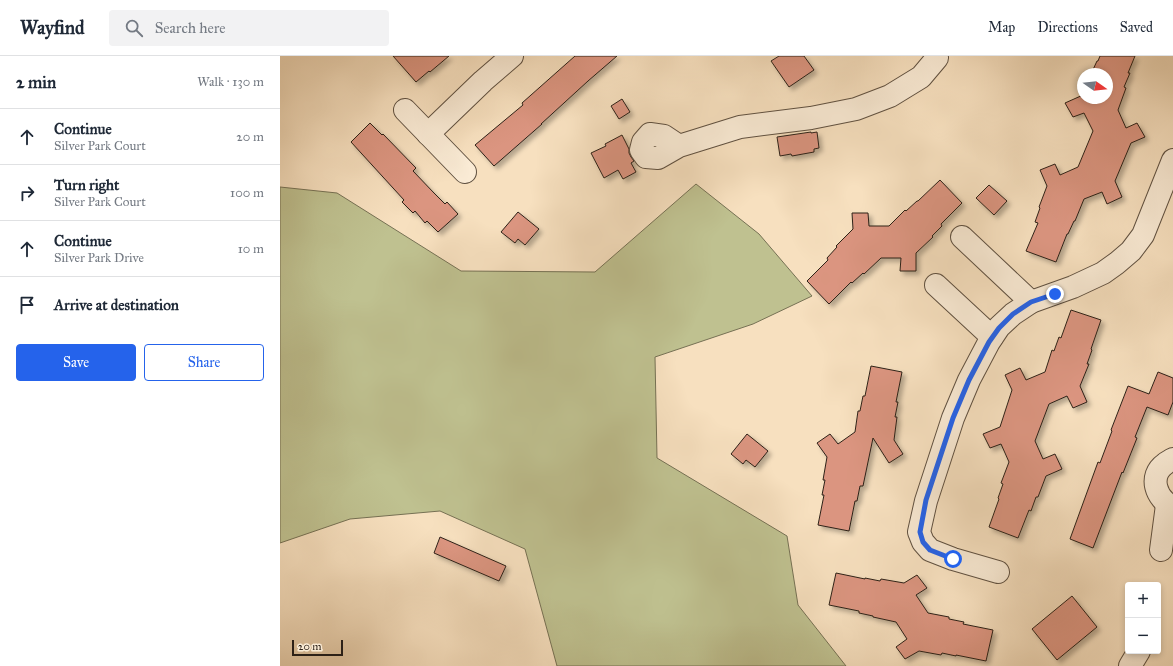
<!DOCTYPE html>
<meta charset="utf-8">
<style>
body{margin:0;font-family:"IM FELL Great Primer",serif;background:#f2f2f3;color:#1f2937}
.controls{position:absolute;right:12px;bottom:12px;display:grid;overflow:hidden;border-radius:4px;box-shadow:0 2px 6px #0003}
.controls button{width:36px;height:36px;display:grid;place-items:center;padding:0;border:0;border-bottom:1px solid #e0e1e3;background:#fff;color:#1f2937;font:20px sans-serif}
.compass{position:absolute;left:797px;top:12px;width:36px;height:36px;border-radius:50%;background:#fff;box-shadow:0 2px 6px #0003;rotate:104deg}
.scale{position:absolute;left:12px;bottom:10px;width:51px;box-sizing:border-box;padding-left:4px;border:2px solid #2d2117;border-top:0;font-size:11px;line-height:14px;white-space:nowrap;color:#2d2117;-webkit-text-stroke:3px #faebd5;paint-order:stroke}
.stop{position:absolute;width:12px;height:12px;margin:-9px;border:3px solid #2563eb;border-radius:50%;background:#fff}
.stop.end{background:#2563eb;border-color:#fff;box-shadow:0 1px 4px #0008}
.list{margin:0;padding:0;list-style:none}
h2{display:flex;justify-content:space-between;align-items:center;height:52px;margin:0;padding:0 16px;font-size:17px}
h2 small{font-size:13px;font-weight:400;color:#747a83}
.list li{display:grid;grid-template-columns:26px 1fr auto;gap:12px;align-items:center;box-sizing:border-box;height:56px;padding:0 16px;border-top:1px solid #e0e1e3}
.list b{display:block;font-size:15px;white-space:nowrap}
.list p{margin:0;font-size:13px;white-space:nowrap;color:#747a83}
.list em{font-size:13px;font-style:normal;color:#747a83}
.actions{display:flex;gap:8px;padding:12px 16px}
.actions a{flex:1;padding:9px 0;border:1px solid #2563eb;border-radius:4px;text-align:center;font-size:14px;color:#2563eb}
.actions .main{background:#2563eb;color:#fff}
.icon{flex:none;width:22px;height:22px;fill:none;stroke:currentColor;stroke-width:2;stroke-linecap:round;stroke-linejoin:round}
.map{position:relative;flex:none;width:893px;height:610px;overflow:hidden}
header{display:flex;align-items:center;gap:24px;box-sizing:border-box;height:56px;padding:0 20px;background:#fff;border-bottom:1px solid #e0e1e3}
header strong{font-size:19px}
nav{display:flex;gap:22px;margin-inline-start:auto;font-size:14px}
.search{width:280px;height:36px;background:#f2f2f3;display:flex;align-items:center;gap:10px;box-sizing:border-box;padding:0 14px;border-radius:4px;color:#747a83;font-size:15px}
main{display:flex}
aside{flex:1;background:#fff}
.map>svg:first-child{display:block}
.green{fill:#bfc190;stroke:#767154}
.building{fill:#db9580;stroke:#2d2117;filter:url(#shadow)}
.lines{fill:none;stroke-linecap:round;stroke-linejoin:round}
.minor-casing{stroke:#605141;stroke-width:24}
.minor{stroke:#faebd5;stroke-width:22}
.route{stroke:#2563eb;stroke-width:5}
</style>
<header>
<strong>Wayfind</strong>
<div class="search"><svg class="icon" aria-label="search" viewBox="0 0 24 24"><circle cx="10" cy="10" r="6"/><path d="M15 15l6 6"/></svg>Search here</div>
<nav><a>Map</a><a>Directions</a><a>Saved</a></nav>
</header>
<main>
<aside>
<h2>2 min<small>Walk · 130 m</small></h2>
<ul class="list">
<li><svg class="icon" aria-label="ahead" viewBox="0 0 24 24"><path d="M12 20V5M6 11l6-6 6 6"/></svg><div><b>Continue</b><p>Silver Park Court</p></div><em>20 m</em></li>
<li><svg class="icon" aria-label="right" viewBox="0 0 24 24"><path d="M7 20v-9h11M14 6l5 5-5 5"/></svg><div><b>Turn right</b><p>Silver Park Court</p></div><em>100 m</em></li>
<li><svg class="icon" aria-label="ahead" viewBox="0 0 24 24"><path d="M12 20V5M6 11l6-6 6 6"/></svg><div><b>Continue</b><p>Silver Park Drive</p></div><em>10 m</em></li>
<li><svg class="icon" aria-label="arrive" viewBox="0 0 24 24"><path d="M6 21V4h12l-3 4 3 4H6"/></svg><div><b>Arrive at destination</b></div></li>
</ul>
<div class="actions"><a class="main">Save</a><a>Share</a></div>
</aside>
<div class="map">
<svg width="893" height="610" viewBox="0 0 893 610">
<defs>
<filter id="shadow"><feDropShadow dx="3.5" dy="3.5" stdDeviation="2" flood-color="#0004"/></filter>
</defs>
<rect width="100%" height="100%" fill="#f7e0bf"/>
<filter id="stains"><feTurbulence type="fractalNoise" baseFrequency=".005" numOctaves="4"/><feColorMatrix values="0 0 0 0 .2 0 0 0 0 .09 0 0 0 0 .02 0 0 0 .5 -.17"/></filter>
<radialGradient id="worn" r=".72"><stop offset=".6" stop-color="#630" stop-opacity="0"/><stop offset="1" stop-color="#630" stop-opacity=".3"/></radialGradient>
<!-- green -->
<polygon class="green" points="416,128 479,178 532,240 473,268 375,301 377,402 507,480 518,549 566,610 277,610 245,493 160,455 70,463 0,487 0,131 57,137 181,215 315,216"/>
<!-- building -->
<g class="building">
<polygon points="113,0 169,0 150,16 149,15 136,26"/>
<polygon points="295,0 337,0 308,25 261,68 262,68 214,110 195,89 243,49 242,47"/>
<polygon points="499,0 524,0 534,14 509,31 491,5"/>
<polygon points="820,0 855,0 848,17 850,17 844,31 846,32 838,54 846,72 857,67 865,81 851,87 835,125 842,141 827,148 822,136 804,143 795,165 794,165 788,178 787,178 776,206 746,195 758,167 755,166 760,152 759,151 767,130 760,114 775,108 780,119 798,111 813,75 804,57 793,61 785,47 803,39 803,42 827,42 827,18 811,18 817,5 818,5"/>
<polygon points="342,43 350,56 339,63 331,50"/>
<polygon points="90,67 102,79 103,78 136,112 133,115 154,137 165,148 167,146 178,158 158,176 147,165 145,167 135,155 133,157 122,146 124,144 71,86"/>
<polygon points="531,76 531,77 537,76 539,92 534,93 534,96 512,100 511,98 500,100 497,81"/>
<polygon points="342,79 349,93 349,97 351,101 354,105 351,107 356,116 343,123 338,114 324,122 311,97 326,90 325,88"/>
<polygon points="660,124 682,147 661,168 662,170 652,180 653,181 636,197 636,215 620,215 621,202 601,202 584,218 583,217 572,227 571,226 549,248 527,225 548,204 547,202 557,191 556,190 573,173 572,157 588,157 589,170 609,170 625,154 626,155 637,145 638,145"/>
<polygon points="709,129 727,145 714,159 696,142"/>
<polygon points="238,156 259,173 245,189 238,183 235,187 221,176"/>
<polygon points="791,254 821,264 811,293 812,294 807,308 809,308 800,330 807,346 793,352 787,340 769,348 755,385 763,403 775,398 782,413 766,420 758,441 756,441 751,455 749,454 738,482 709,471 719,443 718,442 723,428 721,427 729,406 721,388 710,392 703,378 720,371 732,334 725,319 740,312 746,324 765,316 772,294 774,295 779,281 781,282"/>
<polygon points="591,310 622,316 616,346 618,346 615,361 617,361 614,384 623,398 609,407 593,382 583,430 580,430 577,445 575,445 569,475 538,469 544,439 542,439 545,424 543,424 547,401 537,387 550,378 558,388 575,376 578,355 580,355 583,340 585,340"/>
<polygon points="878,316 893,322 893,346 888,359 867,351 855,381 857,382 843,417 842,416 813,492 790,483 818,406 820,407 832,375 831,374 848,330 869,338"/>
<polygon points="467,378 488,395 475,411 466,404 463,408 451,398"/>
<polygon points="160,481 226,510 219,525 154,497"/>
<polygon points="556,517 585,523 585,522 600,525 601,523 624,527 637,519 647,532 636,539 648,557 669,561 669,563 684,566 683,568 713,574 706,605 676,599 676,600 662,597 661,599 639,595 625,603 616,591 627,583 616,566 593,561 593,560 579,557 579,555 549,549"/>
<polygon points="792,540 817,571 777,604 752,573"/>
</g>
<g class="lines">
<defs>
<g id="minor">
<polyline points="125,54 185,116"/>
<polyline points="148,78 203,25 232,0"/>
<polyline points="399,90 384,80 370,78 363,86 361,94 366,101 378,102 399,90 460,71 531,62 576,53 610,40 641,21 657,2"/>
<polyline points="682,181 751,246"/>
<polyline points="656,229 712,281"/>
<path d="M893 403C890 405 887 406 885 408 868 420 876 443 893 451"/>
<polyline points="881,494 887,449"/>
<polyline points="718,516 673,503 650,494 643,486 639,476 646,445 673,362 689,324 709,286 719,271 733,258 751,246 793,231 823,217 837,207 851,195 863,179 893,104"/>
<polyline points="850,610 859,595"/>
</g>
</defs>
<!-- minor casing -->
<use href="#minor" class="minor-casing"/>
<!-- minor -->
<use href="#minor" class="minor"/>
</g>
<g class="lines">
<!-- route -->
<polyline class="route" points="673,503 650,494 643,486 640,476 646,444 673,362 689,324 709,286 719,272 733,258 751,246 775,238"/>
</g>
<rect width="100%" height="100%" filter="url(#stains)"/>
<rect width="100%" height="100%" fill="url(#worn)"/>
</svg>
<div class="controls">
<button>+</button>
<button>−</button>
</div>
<svg class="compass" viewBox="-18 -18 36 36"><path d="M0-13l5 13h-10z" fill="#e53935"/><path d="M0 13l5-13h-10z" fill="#747a83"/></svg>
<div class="scale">20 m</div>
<div class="stop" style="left:673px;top:503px"></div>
<div class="stop end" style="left:775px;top:238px"></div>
</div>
</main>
